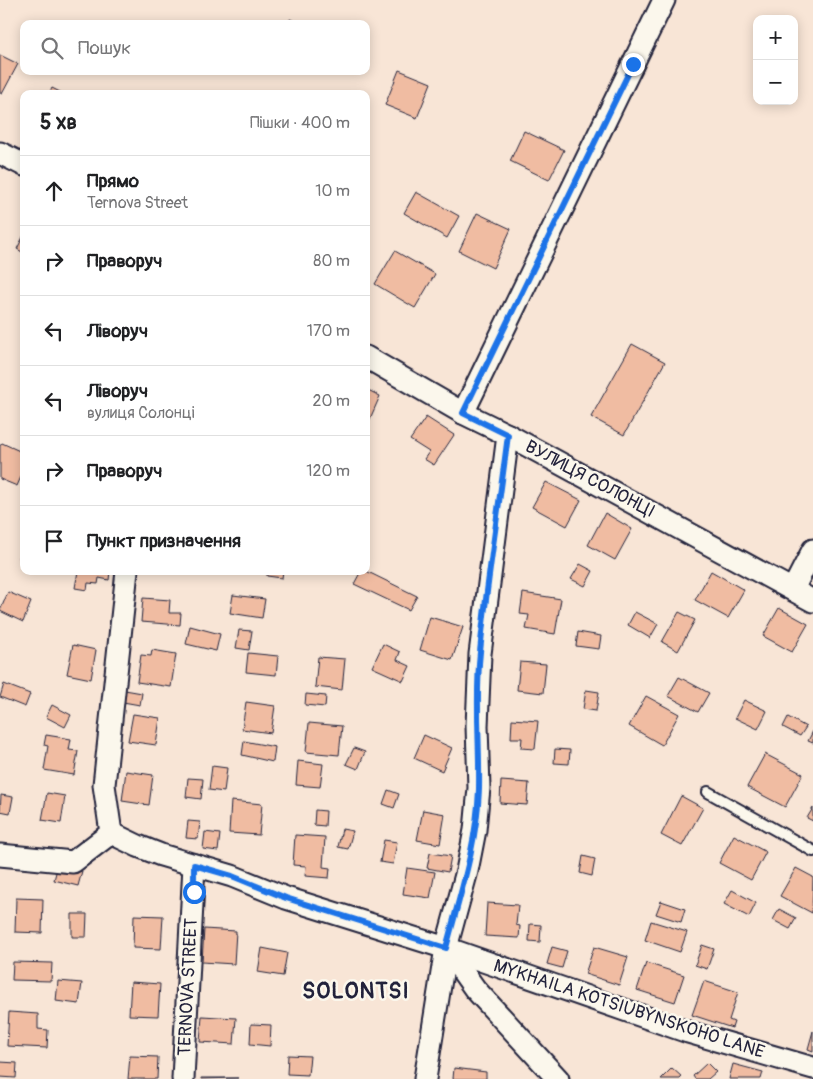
<!DOCTYPE html>
<html lang="uk">
<meta charset="utf-8">
<style>
body{margin:0;font-family:Pangolin,sans-serif;background:#f2f2f2;color:#202124}
.controls{position:absolute;right:15px;top:15px;display:grid;overflow:hidden;border-radius:10px;box-shadow:0 2px 12px #0003}
.controls button{width:45px;height:45px;display:grid;place-items:center;padding:0;border:0;border-bottom:1px solid #e0e0e0;background:#fff;color:#202124;font:25px sans-serif}
.stop{position:absolute;width:15px;height:15px;margin:-11px;border:4px solid #1a73e8;border-radius:50%;background:#fff}
.stop.end{background:#1a73e8;border-color:#fff;box-shadow:0 1px 5px #0008}
.list{margin:0;padding:0;list-style:none}
h2{display:flex;justify-content:space-between;align-items:center;height:65px;margin:0;padding:0 20px;font-size:21px}
h2 small{font-size:16px;font-weight:400;color:#757577}
.list li{display:grid;grid-template-columns:32px 1fr auto;gap:15px;align-items:center;box-sizing:border-box;height:70px;padding:0 20px;border-top:1px solid #e0e0e0}
.list b{display:block;font-size:19px;white-space:nowrap}
.list p{margin:0;font-size:16px;white-space:nowrap;color:#757577}
.list em{font-size:16px;font-style:normal;color:#757577}
.icon{flex:none;width:28px;height:28px;fill:none;stroke:currentColor;stroke-width:2;stroke-linecap:round;stroke-linejoin:round}
.map{position:relative;flex:none;width:813px;height:1079px;overflow:hidden}
.search{position:absolute;background:#fff;box-shadow:0 2px 12px #0003;left:20px;top:20px;width:350px;height:55px;display:flex;align-items:center;gap:12px;box-sizing:border-box;padding:0 18px;border-radius:10px;color:#757577;font-size:19px}
.panel{position:absolute;background:#fff;box-shadow:0 2px 12px #0003;left:20px;top:90px;width:350px;height:485px;border-radius:10px}
.map>svg:first-child{display:block}
.building{fill:#f0bca2;stroke:#22223b}
.lines{fill:none;stroke-linecap:round;stroke-linejoin:round}
.service-casing{stroke:#22223b;stroke-width:14}
.minor-casing{stroke:#22223b;stroke-width:25}
.service{stroke:#fbf7ec;stroke-width:10}
.minor{stroke:#fbf7ec;stroke-width:21}
.route{stroke:#1a73e8;stroke-width:6}
.labels{text-anchor:middle;dominant-baseline:central;stroke-width:5;stroke-linejoin:round;paint-order:stroke}
.street-label{font-size:18px;fill:#22223b;stroke:#fbf7ec}
.district-label{font-size:22px;font-weight:bold;letter-spacing:1px;fill:#22223b;stroke:#fbf7ec}
</style>
<div class="map">
<svg width="813" height="1079" viewBox="0 0 813 1079">
<rect width="100%" height="100%" fill="#f8e5d6"/>
<filter id="ink" filterUnits="userSpaceOnUse"><feTurbulence type="fractalNoise" baseFrequency=".02" numOctaves="2"/><feDisplacementMap in="SourceGraphic" scale="10" xChannelSelector="R" yChannelSelector="G"/><feConvolveMatrix kernelMatrix="1 2 1 2 8 2 1 2 1" color-interpolation-filters="sRGB"/></filter>
<g filter="url(#ink)">
<!-- building -->
<g class="building">
<polygon points="290,19 301,24 288,24"/>
<polygon points="0,55 18,64 2,94 0,93"/>
<polygon points="399,70 431,83 417,118 385,105"/>
<polygon points="52,88 64,94 49,94"/>
<polygon points="524,131 564,150 549,180 510,161"/>
<polygon points="416,192 459,216 447,238 404,213"/>
<polygon points="477,213 511,229 493,268 459,251"/>
<polygon points="24,235 24,253 17,249"/>
<polygon points="395,251 435,274 415,308 375,284"/>
<polygon points="632,344 665,362 624,435 591,417"/>
<polygon points="366,389 380,396 369,421 366,420"/>
<polygon points="426,417 454,435 434,465 424,459 429,452 410,440"/>
<polygon points="2,443 24,453 24,470 17,486 0,479 0,446"/>
<polygon points="546,482 581,500 567,526 532,507"/>
<polygon points="605,513 632,529 615,560 588,545"/>
<polygon points="24,546 24,560 19,558"/>
<polygon points="580,564 593,571 585,586 571,579"/>
<polygon points="78,571 110,571 109,580 99,578 98,584 88,583 87,590 75,588"/>
<polygon points="267,571 283,571 282,578 267,576"/>
<polygon points="361,571 366,571 417,596 409,610 354,584"/>
<polygon points="711,571 744,590 728,618 695,600"/>
<polygon points="8,592 31,602 23,622 0,611"/>
<polygon points="523,593 561,599 555,634 526,629 529,615 520,614"/>
<polygon points="233,595 265,599 262,618 230,613"/>
<polygon points="143,598 170,600 169,613 181,613 180,625 141,622"/>
<polygon points="779,608 808,624 792,652 763,636"/>
<polygon points="635,612 658,624 650,638 628,625"/>
<polygon points="679,612 695,620 678,651 662,642"/>
<polygon points="430,617 463,627 452,660 420,650"/>
<polygon points="190,626 220,634 216,651 186,644"/>
<polygon points="239,630 252,631 249,650 236,648"/>
<polygon points="578,632 601,636 599,649 576,646"/>
<polygon points="383,644 400,652 397,660 410,666 403,681 372,667"/>
<polygon points="73,645 96,650 91,679 67,674"/>
<polygon points="152,650 176,654 171,687 137,682 141,655 151,656"/>
<polygon points="248,653 278,656 276,675 246,672"/>
<polygon points="318,657 345,659 342,690 315,687"/>
<polygon points="520,662 546,664 543,693 517,690"/>
<polygon points="679,677 709,693 698,712 668,696"/>
<polygon points="4,684 30,694 25,707 0,697"/>
<polygon points="125,690 142,693 140,705 123,702"/>
<polygon points="586,690 599,692 596,711 583,709"/>
<polygon points="306,694 326,696 325,707 305,705"/>
<polygon points="646,696 679,714 662,745 629,726"/>
<polygon points="744,700 767,711 758,729 735,718"/>
<polygon points="246,702 275,706 271,733 242,729"/>
<polygon points="52,705 71,715 65,727 46,717"/>
<polygon points="133,714 160,718 156,745 128,741"/>
<polygon points="788,717 806,727 800,736 783,727"/>
<polygon points="512,719 538,721 535,749 521,748 522,738 511,738"/>
<polygon points="309,723 342,726 339,755 306,752"/>
<polygon points="813,731 813,743 808,741"/>
<polygon points="46,735 71,739 69,750 78,751 74,775 44,770 48,746 44,745"/>
<polygon points="424,735 452,748 442,771 414,758"/>
<polygon points="244,741 275,747 273,762 242,755"/>
<polygon points="354,748 365,752 358,769 346,764"/>
<polygon points="555,749 570,750 569,764 554,763"/>
<polygon points="765,754 803,774 785,807 747,787"/>
<polygon points="298,761 323,764 320,787 296,785"/>
<polygon points="212,766 227,768 224,792 209,790"/>
<polygon points="126,771 153,775 149,805 122,801"/>
<polygon points="188,778 203,779 201,799 186,797"/>
<polygon points="501,781 529,783 527,805 500,803"/>
<polygon points="388,790 399,794 394,808 383,804"/>
<polygon points="47,793 65,796 61,823 42,820"/>
<polygon points="1,795 13,797 10,813 0,811"/>
<polygon points="681,796 703,808 682,846 661,835"/>
<polygon points="231,801 262,804 259,835 229,833"/>
<polygon points="813,808 813,821 807,818"/>
<polygon points="315,810 326,811 325,826 314,825"/>
<polygon points="423,810 445,814 440,844 417,840"/>
<polygon points="188,821 200,822 198,839 186,838"/>
<polygon points="342,829 353,831 348,849 338,847"/>
<polygon points="205,832 220,834 218,851 203,849"/>
<polygon points="295,835 325,837 323,867 330,868 329,878 305,876 306,866 293,865"/>
<polygon points="734,835 766,852 751,880 719,863"/>
<polygon points="384,840 397,842 393,864 380,862"/>
<polygon points="430,853 451,856 448,872 427,868"/>
<polygon points="583,856 595,859 592,876 580,873"/>
<polygon points="58,865 82,871 78,886 54,880"/>
<polygon points="407,868 435,872 430,898 403,894"/>
<polygon points="796,868 813,877 812,913 780,896"/>
<polygon points="732,890 756,903 749,917 724,904"/>
<polygon points="16,898 43,899 42,933 15,932"/>
<polygon points="661,901 685,909 681,922 656,914"/>
<polygon points="487,903 518,905 516,925 520,926 519,938 485,936"/>
<polygon points="779,909 796,918 790,929 773,920"/>
<polygon points="72,914 87,914 86,937 72,937"/>
<polygon points="134,915 163,916 161,949 133,948"/>
<polygon points="651,921 687,932 680,952 645,940"/>
<polygon points="530,924 541,925 540,942 529,941"/>
<polygon points="204,929 236,931 234,964 202,962"/>
<polygon points="702,945 714,949 707,969 695,965"/>
<polygon points="552,947 567,951 562,968 547,964"/>
<polygon points="594,947 628,957 619,985 585,974"/>
<polygon points="262,948 287,953 283,976 258,972"/>
<polygon points="13,962 52,963 51,981 12,980"/>
<polygon points="646,963 684,975 675,1002 637,990"/>
<polygon points="58,981 82,983 79,1004 56,1001"/>
<polygon points="704,981 738,992 729,1020 734,1022 732,1028 692,1015"/>
<polygon points="131,982 160,984 158,1016 129,1015"/>
<polygon points="9,1012 38,1014 38,1029 48,1030 47,1048 7,1046"/>
<polygon points="202,1016 236,1018 234,1044 200,1042"/>
<polygon points="251,1024 271,1025 270,1046 250,1044"/>
<polygon points="813,1031 813,1051 808,1049"/>
<polygon points="288,1055 310,1056 308,1075 287,1074"/>
<polygon points="130,1056 158,1057 157,1079 128,1079"/>
<polygon points="0,1062 17,1063 16,1078 0,1077"/>
<polygon points="707,1063 716,1072 708,1079 695,1079 693,1076"/>
<polygon points="733,1064 763,1072 761,1079 729,1079"/>
<polygon points="454,1068 486,1072 486,1079 453,1079"/>
<polygon points="672,1068 682,1077 680,1079 661,1079"/>
<polygon points="201,1078 238,1078 201,1079"/>
</g>
<g class="lines">
<defs>
<polyline id="service" points="708,792 813,851"/>
<g id="minor">
<polyline points="0,153 24,165"/>
<polyline points="366,357 463,413 508,435 813,601"/>
<polyline points="463,413 664,0"/>
<polyline points="793,589 813,550"/>
<polyline points="111,833 138,846 161,855 232,876 286,898 446,948 688,1032 813,1068"/>
<polyline points="0,855 73,862 111,833 104,785 127,571"/>
<polyline points="446,948 475,989 558,1079"/>
<polyline points="183,1079 194,865"/>
<polyline points="425,1079 446,948 467,871 475,830 479,788 477,726 480,654 508,435"/>
</g>
</defs>
<!-- service casing -->
<use href="#service" class="service-casing"/>
<!-- minor casing -->
<use href="#minor" class="minor-casing"/>
<!-- service -->
<use href="#service" class="service"/>
<!-- minor -->
<use href="#minor" class="minor"/>
</g>
</g>
<g class="lines" filter="url(#ink)">
<!-- route -->
<path class="route" d="M194 892V865L232 876 286 898 446 948C460 895 477 844 479 789 480 743 475 698 480 652 487 580 499 507 508 435L463 413 633 64"/>
</g>
<g class="labels">
<!-- street labels -->
<g class="street-label">
<text transform="translate(590 479) rotate(28)">ВУЛИЦЯ СОЛОНЦІ</text>
<text transform="translate(188 987) rotate(-87)">TERNOVA STREET</text>
<text transform="translate(629 1009) rotate(18)">MYKHAILA KOTSIUBYNSKOHO LANE</text>
</g>
<!-- district labels -->
<g class="district-label">
<text x="356" y="991">SOLONTSI</text>
</g>
</g>
</svg>
<div class="controls">
<button>+</button>
<button>−</button>
</div>
<div class="stop" style="left:194px;top:892px"></div>
<div class="stop end" style="left:633px;top:64px"></div>
<div class="search"><svg class="icon" aria-label="search" viewBox="0 0 24 24"><circle cx="10" cy="10" r="6"/><path d="M15 15l6 6"/></svg>Пошук</div>
<section class="panel">
<h2>5 хв<small>Пішки · 400 m</small></h2>
<ul class="list">
<li><svg class="icon" aria-label="ahead" viewBox="0 0 24 24"><path d="M12 20V5M6 11l6-6 6 6"/></svg><div><b>Прямо</b><p>Ternova Street</p></div><em>10 m</em></li>
<li><svg class="icon" aria-label="right" viewBox="0 0 24 24"><path d="M7 20v-9h11M14 6l5 5-5 5"/></svg><div><b>Праворуч</b></div><em>80 m</em></li>
<li><svg class="icon" aria-label="left" viewBox="0 0 24 24"><path d="M17 20v-9H6M10 6l-5 5 5 5"/></svg><div><b>Ліворуч</b></div><em>170 m</em></li>
<li><svg class="icon" aria-label="left" viewBox="0 0 24 24"><path d="M17 20v-9H6M10 6l-5 5 5 5"/></svg><div><b>Ліворуч</b><p>вулиця Солонці</p></div><em>20 m</em></li>
<li><svg class="icon" aria-label="right" viewBox="0 0 24 24"><path d="M7 20v-9h11M14 6l5 5-5 5"/></svg><div><b>Праворуч</b></div><em>120 m</em></li>
<li><svg class="icon" aria-label="arrive" viewBox="0 0 24 24"><path d="M6 21V4h12l-3 4 3 4H6"/></svg><div><b>Пункт призначення</b></div></li>
</ul>
</section>
</div>
